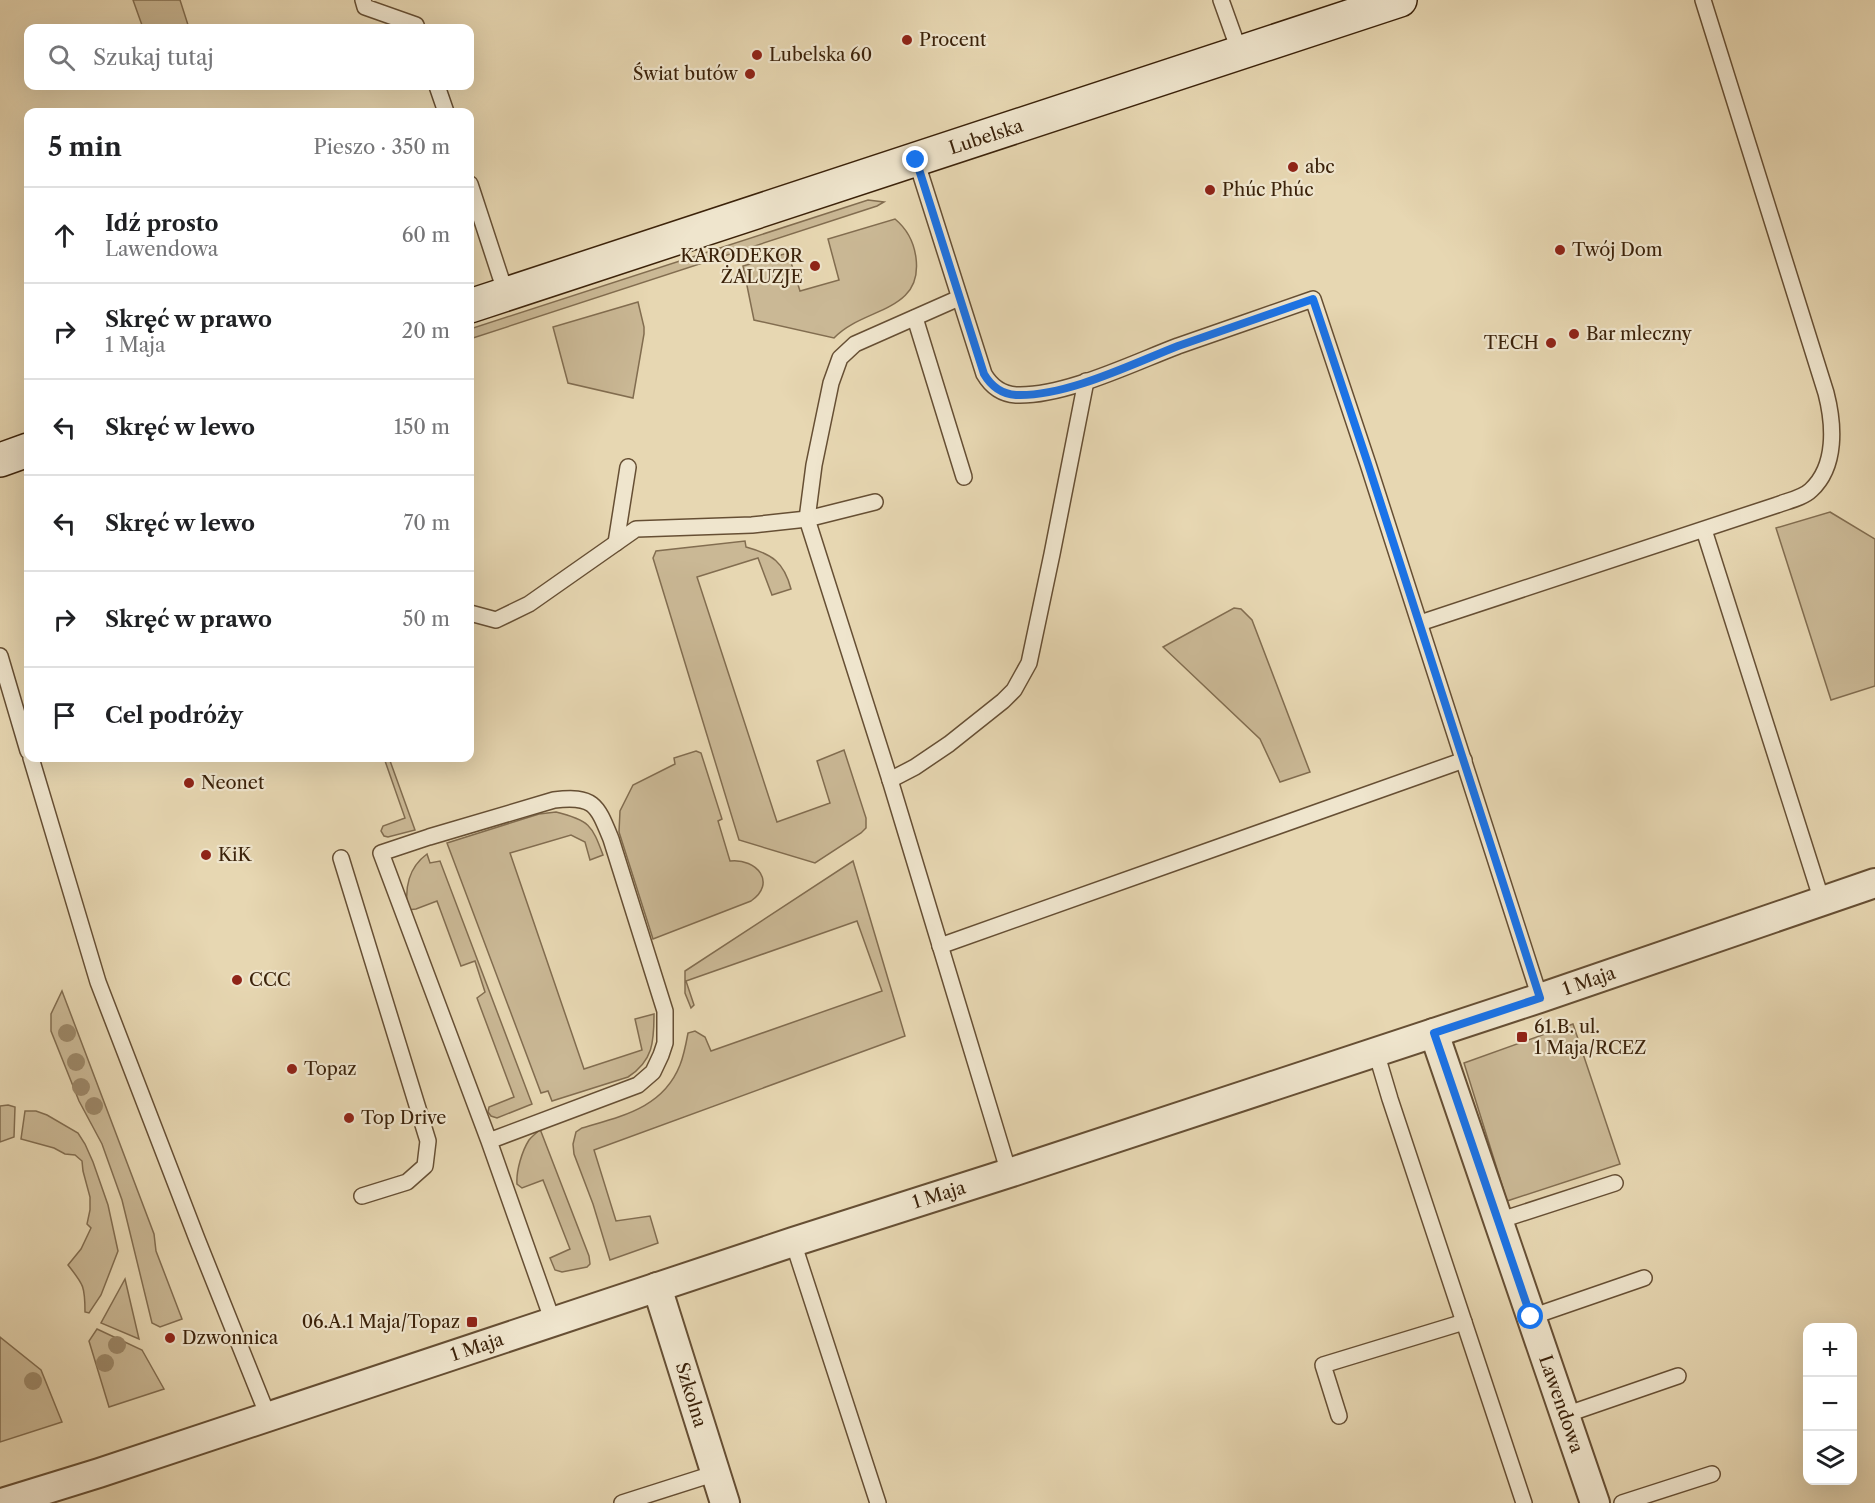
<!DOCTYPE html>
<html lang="pl">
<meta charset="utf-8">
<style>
body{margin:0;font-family:"Libre Caslon Text",serif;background:#f2f2f2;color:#202124}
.controls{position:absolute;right:18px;bottom:18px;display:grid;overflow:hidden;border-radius:12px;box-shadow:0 6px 24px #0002}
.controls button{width:54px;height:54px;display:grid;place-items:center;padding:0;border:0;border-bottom:2px solid #e0e0e0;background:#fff;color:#202124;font:30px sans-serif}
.stop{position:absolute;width:18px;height:18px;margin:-14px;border:4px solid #1a73e8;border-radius:50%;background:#fff}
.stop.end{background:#1a73e8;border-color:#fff;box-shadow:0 2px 6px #0008}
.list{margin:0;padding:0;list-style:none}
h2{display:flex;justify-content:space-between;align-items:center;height:78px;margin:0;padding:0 24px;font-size:26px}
h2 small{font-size:20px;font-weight:400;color:#757577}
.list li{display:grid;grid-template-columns:39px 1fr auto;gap:18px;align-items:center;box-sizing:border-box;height:96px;padding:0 24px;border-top:2px solid #e0e0e0}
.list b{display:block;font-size:22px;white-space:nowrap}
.list p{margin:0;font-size:20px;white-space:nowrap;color:#757577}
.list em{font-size:20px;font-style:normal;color:#757577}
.icon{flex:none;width:33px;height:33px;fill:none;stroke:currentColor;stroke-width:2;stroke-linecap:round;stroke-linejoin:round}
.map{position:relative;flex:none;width:1875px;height:1503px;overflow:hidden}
.search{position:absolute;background:#fff;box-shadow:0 6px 24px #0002;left:24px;top:24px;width:450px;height:66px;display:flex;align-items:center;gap:15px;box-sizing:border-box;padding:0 21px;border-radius:12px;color:#757577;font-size:22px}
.panel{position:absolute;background:#fff;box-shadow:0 6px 24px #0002;left:24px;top:108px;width:450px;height:654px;border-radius:12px}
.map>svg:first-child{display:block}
.green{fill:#cab895;stroke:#826d50;stroke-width:1.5}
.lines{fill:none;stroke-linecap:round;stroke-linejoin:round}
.lane-casing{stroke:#664f34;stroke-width:18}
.street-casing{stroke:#664f34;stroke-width:32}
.secondary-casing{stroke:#3b220a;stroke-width:36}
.lane{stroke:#efe5cd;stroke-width:15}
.street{stroke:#efe5cd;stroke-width:28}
.secondary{stroke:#efe5cd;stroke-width:33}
.tree{fill:#9c8869}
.route{stroke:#1a73e8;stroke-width:8}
.poi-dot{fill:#8f2418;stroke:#efe5cd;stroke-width:2}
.labels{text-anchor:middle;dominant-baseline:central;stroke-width:4.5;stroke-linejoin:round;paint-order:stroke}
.poi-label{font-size:18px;fill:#3b220a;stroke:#efe5cd;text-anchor:start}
.street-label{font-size:18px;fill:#3b220a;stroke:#efe5cd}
</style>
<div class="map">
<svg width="1875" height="1503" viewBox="0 0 1875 1503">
<rect width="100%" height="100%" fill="#e7d7b2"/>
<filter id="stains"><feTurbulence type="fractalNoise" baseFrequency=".00333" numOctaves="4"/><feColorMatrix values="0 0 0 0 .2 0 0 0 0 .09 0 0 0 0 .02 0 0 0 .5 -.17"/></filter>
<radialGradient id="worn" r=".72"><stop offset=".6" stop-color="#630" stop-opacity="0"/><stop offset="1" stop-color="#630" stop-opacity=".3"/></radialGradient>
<!-- green -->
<g class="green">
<polygon points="133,0 180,0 189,28 143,28"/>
<polygon points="868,200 884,202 877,206 470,339 470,329"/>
<path d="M895 219C907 229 914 242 916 258 923 313 863 307 834 338L754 320 743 266 788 253 800 291 839 280 828 239Z"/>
<polygon points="638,302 644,327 644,334 633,398 568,383 553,327"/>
<polygon points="1830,512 1875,539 1875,686 1831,700 1776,528"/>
<path d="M745 541 746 547C772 554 784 562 791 589L772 595 758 558 697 577 777 822 830 803 817 761 844 750 866 818V828L861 833 815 863 739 840 653 558 656 551Z"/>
<polygon points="1234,608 1241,609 1252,620 1310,772 1280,782 1260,739 1163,647"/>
<path d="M696 751 701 753 722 819 718 821 730 861C757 858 777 883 751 901L653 939 619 832 620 811 633 785 675 764 674 758Z"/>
<polygon points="384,758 389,758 415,830 388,837 384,836 381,831 383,826 405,818"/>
<path d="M556 812C589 820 592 825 603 855L590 860 585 842 571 835 510 853 584 1069 642 1050 635 1019 654 1014C654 1042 653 1061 628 1077L552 1101 548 1091 541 1093 447 843 539 814Z"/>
<path d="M427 854 430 863 440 861 532 1104 497 1118 491 1116 488 1112 489 1107 514 1097 477 998 485 992 475 961 461 966 437 901 416 909 408 910C404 888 409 867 427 854Z"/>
<path d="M853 861 905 1036 594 1150 616 1221 650 1216 658 1243 610 1260 593 1204 574 1154 573 1144 576 1132 582 1128C622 1116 663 1108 680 1065 684 1055 686 1044 688 1033L695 1031 705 1037 711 1051 882 991 857 921 686 981 694 1005 691 1008 685 993V971Z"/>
<polygon points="62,991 154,1234 156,1251 182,1319 160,1327 152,1323 122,1200 102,1144 79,1101 51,1031 51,1014"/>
<polygon points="1573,1024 1620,1164 1507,1201 1464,1063"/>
<polygon points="8,1105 15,1107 14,1137 0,1142 0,1106"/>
<path d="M25 1111H36L47 1115 78 1133 85 1144 93 1162 108 1205 118 1251 101 1295 89 1313 85 1312C85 1287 84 1285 68 1265L81 1249 91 1228 87 1224 90 1210V1197L83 1171 82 1161 75 1155 65 1154 54 1148 21 1139Z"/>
<path d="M540 1129 589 1256 590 1264 587 1267 562 1272 555 1270 550 1258 570 1249 543 1180 522 1188 517 1184C516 1171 522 1151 529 1140 532 1136 537 1133 540 1129Z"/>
<polygon points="125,1279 139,1339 101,1323"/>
<polygon points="97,1329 142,1350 164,1389 109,1407 89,1341"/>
<polygon points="0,1337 41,1370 62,1422 0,1442"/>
</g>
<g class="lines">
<defs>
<g id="lane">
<polyline points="363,0 365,7 416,25 417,28"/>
<polyline points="1221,0 1240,53"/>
<polyline points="437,86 446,112"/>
<path d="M916 160 984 374C991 386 1001 394 1016 395 1064 397 1133 363 1178 346 1223 330 1268 315 1313 299L1368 464 1540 998"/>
<polyline points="470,184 506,294"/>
<polyline points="959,298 855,344 840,358 831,383 814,465 807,519 890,780 1009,1173"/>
<polyline points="915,318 964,477"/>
<polyline points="1704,530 1822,901"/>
<polyline points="616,543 628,467"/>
<polyline points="470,613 496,620 529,604 636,529 752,525 807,519 875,502"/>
<path d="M1420 623 1777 505C1787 501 1803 498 1811 490 1837 466 1834 424 1826 393L1703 0"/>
<polyline points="0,656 28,751"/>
<polyline points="31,758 98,982 197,1239 268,1416"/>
<polyline points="890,780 915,767 949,744 1003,701 1014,690 1029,663 1052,554 1086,381"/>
<polyline points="341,858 428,1141 425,1166 407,1182 362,1196"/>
<polyline points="940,946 1464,760"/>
<polyline points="1376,1052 1390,1099 1524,1503"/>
<path d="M489 1141 638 1085 653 1072 661 1055 665 1043V1011L611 839C597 805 594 795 554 800L429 837 381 853 489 1141 553 1322"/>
<polyline points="1498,1221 1615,1183"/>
<polyline points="793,1242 878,1503"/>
<polyline points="1531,1317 1644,1278"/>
<polyline points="1565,1415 1678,1376"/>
<polyline points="1339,1416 1323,1365 1464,1322"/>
<polyline points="622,1503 716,1473"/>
<polyline points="1622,1503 1712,1474"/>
</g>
<g id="street">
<polyline points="1434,1033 1595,1503"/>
<polyline points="657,1287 725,1503"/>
<polyline points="2,1503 99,1473 793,1242 1009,1173 1540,998 1875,883"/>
</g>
<g id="secondary">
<polyline points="470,306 1400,0"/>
<polyline points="0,460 28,450"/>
</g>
</defs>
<!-- lane casing -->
<use href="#lane" class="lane-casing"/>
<!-- street casing -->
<use href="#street" class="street-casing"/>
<!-- secondary casing -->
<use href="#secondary" class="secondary-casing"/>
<!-- lane -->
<use href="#lane" class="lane"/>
<!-- street -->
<use href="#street" class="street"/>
<!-- secondary -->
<use href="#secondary" class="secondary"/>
</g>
<!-- trees -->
<g class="tree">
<circle cx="67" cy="1033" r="9"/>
<circle cx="76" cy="1062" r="9"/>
<circle cx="81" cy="1087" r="9"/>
<circle cx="94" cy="1106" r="9"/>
<circle cx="117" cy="1345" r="9"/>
<circle cx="105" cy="1363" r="9"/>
<circle cx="33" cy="1381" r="9"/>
</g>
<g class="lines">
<!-- route -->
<path class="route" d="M916 160 984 374C991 386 1001 394 1016 395 1066 397 1132 364 1178 346 1223 330 1268 315 1313 299L1368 464 1540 998 1434 1033 1531 1317"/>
</g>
<!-- markers -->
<g class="poi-dot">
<circle cx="907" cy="40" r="6"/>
<circle cx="757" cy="55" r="6"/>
<circle cx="750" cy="74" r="6"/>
<circle cx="1293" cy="167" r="6"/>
<circle cx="1210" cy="190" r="6"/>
<circle cx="1560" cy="250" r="6"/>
<circle cx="815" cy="266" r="6"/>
<circle cx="1574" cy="334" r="6"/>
<circle cx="1551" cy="343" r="6"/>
<circle cx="189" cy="783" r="6"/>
<circle cx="206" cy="855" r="6"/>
<circle cx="237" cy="980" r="6"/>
<rect x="1516" y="1031" width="12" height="12" rx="3"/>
<circle cx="292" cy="1069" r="6"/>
<circle cx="349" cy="1118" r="6"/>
<rect x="466" y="1316" width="12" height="12" rx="3"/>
<circle cx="170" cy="1338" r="6"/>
</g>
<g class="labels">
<!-- poi labels -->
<g class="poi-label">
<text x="919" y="40">Procent</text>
<text x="769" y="55">Lubelska 60</text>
<text x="738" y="74" text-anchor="end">Świat butów</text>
<text x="1305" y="167">abc</text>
<text x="1222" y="190">Phúc Phúc</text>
<text x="1572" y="250">Twój Dom</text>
<text x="803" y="256" text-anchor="end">KARODEKOR<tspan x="803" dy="21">ŻALUZJE</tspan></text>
<text x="1586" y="334">Bar mleczny</text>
<text x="1539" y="343" text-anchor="end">TECH</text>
<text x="201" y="783">Neonet</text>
<text x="218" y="855">KiK</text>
<text x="249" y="980">CCC</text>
<text x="1534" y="1027">61.B. ul.<tspan x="1534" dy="21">1 Maja/RCEZ</tspan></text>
<text x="304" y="1069">Topaz</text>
<text x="361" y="1118">Top Drive</text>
<text x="460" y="1322" text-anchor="end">06.A.1 Maja/Topaz</text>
<text x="182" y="1338">Dzwonnica</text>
</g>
<!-- street labels -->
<g class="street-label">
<text transform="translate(986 137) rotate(-18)">Lubelska</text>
<text transform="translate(1589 981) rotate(-19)">1 Maja</text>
<text transform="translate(939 1195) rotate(-17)">1 Maja</text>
<text transform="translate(477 1347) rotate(-18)">1 Maja</text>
<text transform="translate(691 1395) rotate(73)">Szkolna</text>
<text transform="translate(1561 1404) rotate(71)">Lawendowa</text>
</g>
</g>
<rect width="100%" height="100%" filter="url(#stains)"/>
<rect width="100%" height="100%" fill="url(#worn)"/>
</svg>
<div class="controls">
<button>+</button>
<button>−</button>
<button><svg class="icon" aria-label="layers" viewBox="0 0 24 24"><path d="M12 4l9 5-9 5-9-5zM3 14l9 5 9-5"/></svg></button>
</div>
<div class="stop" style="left:1531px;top:1317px"></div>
<div class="stop end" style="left:916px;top:160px"></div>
<div class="search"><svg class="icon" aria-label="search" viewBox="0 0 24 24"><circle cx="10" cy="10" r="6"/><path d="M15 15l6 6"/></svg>Szukaj tutaj</div>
<section class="panel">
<h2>5 min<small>Pieszo · 350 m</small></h2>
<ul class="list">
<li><svg class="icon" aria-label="ahead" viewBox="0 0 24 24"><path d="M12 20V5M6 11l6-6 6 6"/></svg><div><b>Idź prosto</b><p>Lawendowa</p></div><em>60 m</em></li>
<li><svg class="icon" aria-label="right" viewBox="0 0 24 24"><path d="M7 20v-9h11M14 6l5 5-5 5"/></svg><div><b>Skręć w prawo</b><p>1 Maja</p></div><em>20 m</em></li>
<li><svg class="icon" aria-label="left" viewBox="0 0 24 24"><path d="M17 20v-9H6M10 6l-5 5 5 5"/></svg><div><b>Skręć w lewo</b></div><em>150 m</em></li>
<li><svg class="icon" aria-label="left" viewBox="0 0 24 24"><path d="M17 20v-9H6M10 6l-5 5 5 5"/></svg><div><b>Skręć w lewo</b></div><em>70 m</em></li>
<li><svg class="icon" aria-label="right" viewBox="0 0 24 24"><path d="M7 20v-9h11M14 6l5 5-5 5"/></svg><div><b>Skręć w prawo</b></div><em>50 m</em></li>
<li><svg class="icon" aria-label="arrive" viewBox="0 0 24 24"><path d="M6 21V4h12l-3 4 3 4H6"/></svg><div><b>Cel podróży</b></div></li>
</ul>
</section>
</div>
